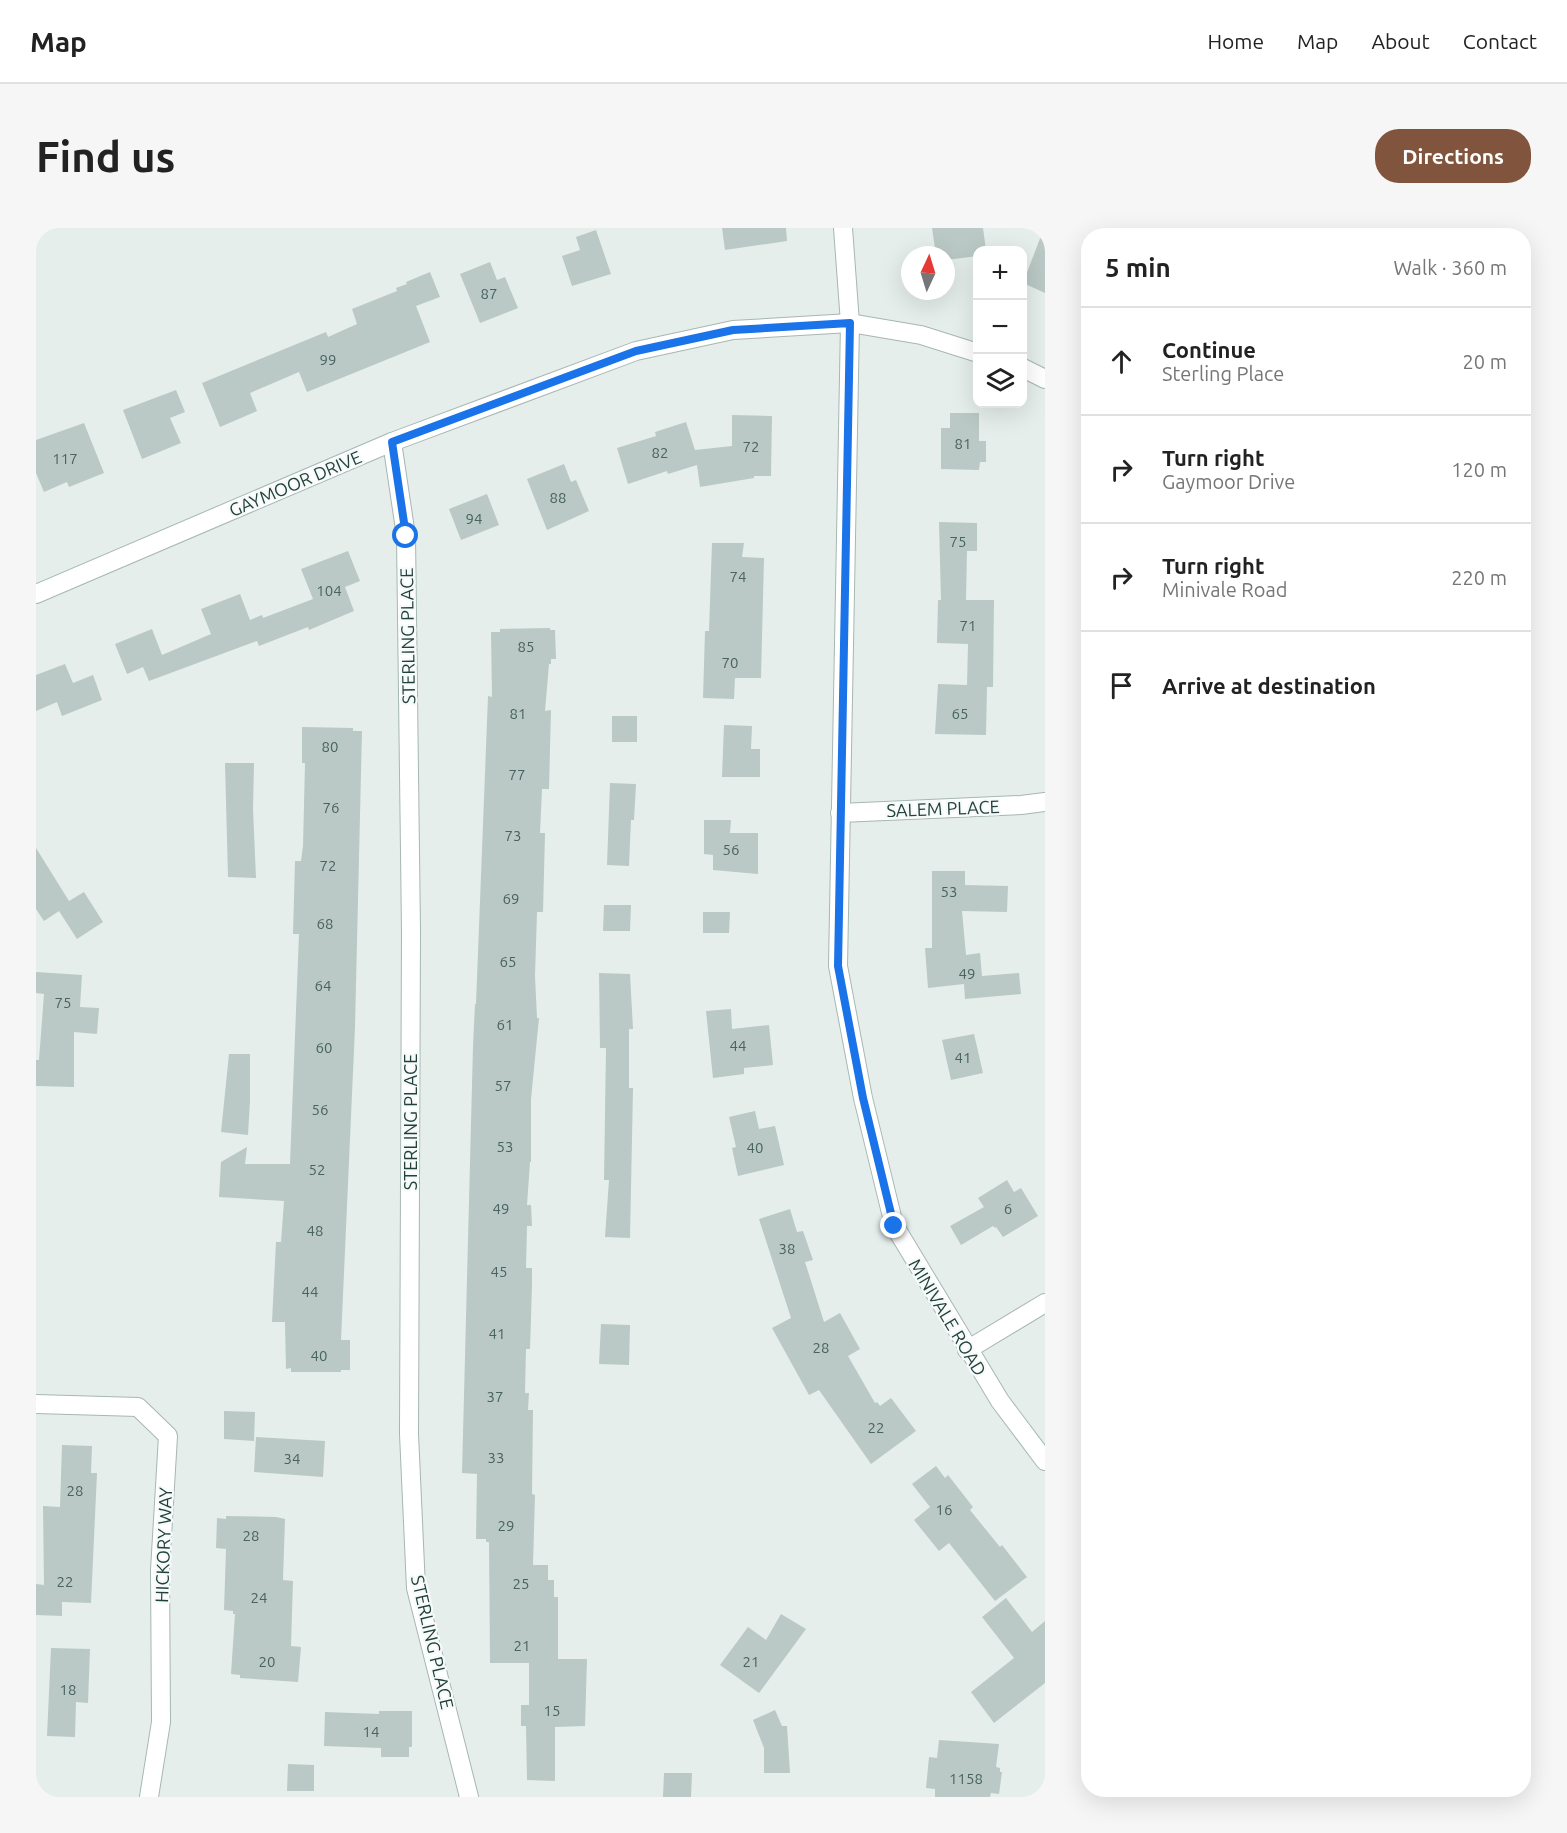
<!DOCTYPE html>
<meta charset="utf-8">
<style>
body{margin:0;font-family:Ubuntu,sans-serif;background:#f6f6f6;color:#222}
.controls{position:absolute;right:18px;top:18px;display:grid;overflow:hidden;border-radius:12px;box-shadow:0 6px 24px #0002}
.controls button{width:54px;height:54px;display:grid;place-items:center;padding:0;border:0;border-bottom:2px solid #e0e0e0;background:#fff;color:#222;font:30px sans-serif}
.compass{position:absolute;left:865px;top:18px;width:54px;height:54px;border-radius:50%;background:#fff;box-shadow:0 6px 24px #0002;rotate:4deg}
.stop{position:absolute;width:18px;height:18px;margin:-14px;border:4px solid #1a73e8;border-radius:50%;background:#fff}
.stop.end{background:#1a73e8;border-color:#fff;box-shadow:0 2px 6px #0008}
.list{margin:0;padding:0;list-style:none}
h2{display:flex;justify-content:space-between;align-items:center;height:78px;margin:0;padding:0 24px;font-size:26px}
h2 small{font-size:20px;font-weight:400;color:#767676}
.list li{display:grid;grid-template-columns:39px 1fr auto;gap:18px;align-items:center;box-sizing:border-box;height:108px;padding:0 24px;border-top:2px solid #e0e0e0}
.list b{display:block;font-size:22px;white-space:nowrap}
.list p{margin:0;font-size:20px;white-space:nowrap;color:#767676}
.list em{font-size:20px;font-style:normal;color:#767676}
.icon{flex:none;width:33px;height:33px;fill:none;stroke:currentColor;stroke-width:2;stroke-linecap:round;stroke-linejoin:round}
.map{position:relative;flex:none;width:1009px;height:1569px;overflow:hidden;border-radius:24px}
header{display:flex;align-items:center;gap:36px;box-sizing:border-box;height:84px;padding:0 30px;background:#fff;border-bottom:2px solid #e0e0e0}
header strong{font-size:28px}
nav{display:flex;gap:33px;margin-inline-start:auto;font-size:21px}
.intro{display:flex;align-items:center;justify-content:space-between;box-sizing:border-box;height:144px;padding:0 36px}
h1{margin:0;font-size:42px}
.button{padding:15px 27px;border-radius:24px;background:#81553d;color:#fff;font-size:21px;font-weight:700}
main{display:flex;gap:36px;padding:0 36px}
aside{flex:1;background:#fff;border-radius:24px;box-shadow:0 6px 24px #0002}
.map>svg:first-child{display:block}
.building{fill:#bac9c5}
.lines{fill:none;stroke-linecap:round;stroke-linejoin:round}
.minor-casing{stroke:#a7b7b3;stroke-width:20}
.minor{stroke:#fff;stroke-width:18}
.route{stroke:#1a73e8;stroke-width:8}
.labels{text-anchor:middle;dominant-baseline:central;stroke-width:4.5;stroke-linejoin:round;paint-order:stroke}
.number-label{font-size:15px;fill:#49635e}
.street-label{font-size:18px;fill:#23413c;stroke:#f6faf9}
</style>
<header>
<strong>Map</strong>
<nav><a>Home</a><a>Map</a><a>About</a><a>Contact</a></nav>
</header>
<div class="intro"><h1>Find us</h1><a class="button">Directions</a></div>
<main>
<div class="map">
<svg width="1009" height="1569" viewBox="0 0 1009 1569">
<rect width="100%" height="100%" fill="#e5eeeb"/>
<!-- building -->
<g class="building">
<polygon points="686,0 750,0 751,13 689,22"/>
<polygon points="896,0 947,0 950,22 942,22 942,28 910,32 910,27 900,27"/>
<polygon points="1008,0 1009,0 1009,65 987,55"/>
<polygon points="560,2 575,46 536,58 526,28 544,22 540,9"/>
<polygon points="454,34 461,52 469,49 482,80 444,95 424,46"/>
<polygon points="394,44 404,69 380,78 394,114 271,164 263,144 214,165 221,183 184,199 166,155 290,104 292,109 321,96 316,81 361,63 360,60 371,56 370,54"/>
<polygon points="140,162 149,184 134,190 145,215 106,231 87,182"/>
<polygon points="914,185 943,185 943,213 950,213 950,234 944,234 943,242 905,241 905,200 914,200"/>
<polygon points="696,187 736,188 735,248 718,248 718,250 664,259 661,237 632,246 631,243 592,256 581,220 620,208 619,204 650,194 659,222 696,218"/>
<polygon points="48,195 68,245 33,259 31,254 8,264 0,245 0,212"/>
<polygon points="528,236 535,254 540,252 553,283 511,302 491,251"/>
<polygon points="451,266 463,297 425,312 413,281"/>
<polygon points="903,294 941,295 941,323 931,323 930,372 958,372 957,459 951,459 950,507 899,506 902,456 931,457 932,416 901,415 902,372 905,372"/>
<polygon points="676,315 708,315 706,329 728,330 725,450 699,450 698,471 667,470 669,403 673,403"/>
<polygon points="312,323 324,353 309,359 318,383 273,402 272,399 223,418 221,413 113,453 107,439 91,446 79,416 116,401 126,427 175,406 165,381 204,366 214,392 226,387 227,390 277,371 265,341"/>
<polygon points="514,400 514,402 519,402 520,431 515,431 515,436 513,436 509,483 515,482 513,561 506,561 504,605 509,605 507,684 501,684 499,748 501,790 503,790 495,871 495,934 494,934 491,977 495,977 496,998 491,998 490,1040 496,1040 496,1057 494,1121 490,1121 489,1165 493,1165 492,1182 497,1182 496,1266 499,1267 497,1337 512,1337 512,1352 518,1352 518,1369 522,1369 522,1431 551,1431 549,1498 519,1499 519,1553 491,1552 490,1498 485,1498 485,1477 493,1477 493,1435 454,1435 453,1314 450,1314 450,1311 440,1311 441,1246 426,1245 437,818 439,776 440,776 452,468 456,469 455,404 464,404 464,401"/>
<polygon points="29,436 37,455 57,447 66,472 26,488 21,474 0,483 0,447"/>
<rect x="576" y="488" width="25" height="26"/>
<polygon points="688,497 716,498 715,521 724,521 724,549 686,549"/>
<polygon points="266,499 317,500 317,503 326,503 319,799 305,1112 314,1112 314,1142 305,1142 305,1144 255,1144 255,1140 250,1141 249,1094 236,1094 240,1014 245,1014 248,973 183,969 185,934 211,919 209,936 254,936 263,706 257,706 259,633 265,633 267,618 269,535 266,535"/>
<polygon points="189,535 218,535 217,581 220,650 192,649"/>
<polygon points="574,555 600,556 598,592 595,592 593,638 571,637"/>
<polygon points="668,592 695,592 694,605 722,605 722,646 677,642 677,627 668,626"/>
<polygon points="0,620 33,673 48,664 67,694 41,711 23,683 8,693 0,681"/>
<polygon points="896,643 929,643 929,657 972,658 971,684 926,683 930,727 944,725 946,748 983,745 985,766 929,771 928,756 892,760 889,720 896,720"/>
<polygon points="568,677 595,677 594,703 567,703"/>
<polygon points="667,684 694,684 693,705 667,705"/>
<polygon points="0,744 46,747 44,779 63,780 61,806 38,804 38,859 0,858 0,832 3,832 8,766 0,765"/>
<polygon points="563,745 594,746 597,801 593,801 593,860 597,860 594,1010 569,1009 573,952 568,952 570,820 564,820"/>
<polygon points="695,781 696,801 733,797 737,837 708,840 708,846 677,850 670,783"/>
<polygon points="938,806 947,845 915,852 906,812"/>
<polygon points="193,826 214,826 214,873 212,907 185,904"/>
<polygon points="719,883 723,901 739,898 748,937 702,948 696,920 700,919 693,889"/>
<polygon points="971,952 978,964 985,960 1002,988 967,1009 960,999 959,1000 957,998 925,1017 914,998 948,979 942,970"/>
<polygon points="754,981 761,1004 767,1003 777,1032 769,1034 788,1094 804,1085 824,1121 812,1128 839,1175 841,1174 844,1178 855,1170 880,1203 835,1236 783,1162 773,1167 736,1100 755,1090 723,991"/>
<polygon points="565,1096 594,1097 593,1137 563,1136"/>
<polygon points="188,1183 219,1184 218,1213 188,1211"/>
<polygon points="220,1209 289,1213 287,1249 218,1244"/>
<polygon points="26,1217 56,1218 55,1245 61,1245 55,1375 26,1374 26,1388 0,1387 0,1356 8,1357 7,1278 24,1279"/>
<polygon points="900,1238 909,1250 912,1247 937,1279 934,1282 964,1319 966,1317 991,1349 959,1373 913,1315 903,1323 878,1292 894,1279 876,1256"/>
<polygon points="190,1288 240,1289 249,1291 247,1352 257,1353 255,1418 265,1419 262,1454 204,1450 204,1447 195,1446 199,1386 197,1386 197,1383 188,1382 190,1321 180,1320 181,1290 190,1291"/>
<polygon points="970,1370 996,1404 1009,1393 1009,1455 958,1495 935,1464 978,1430 946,1389"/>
<polygon points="745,1386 770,1401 723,1465 684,1437 712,1399 730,1412"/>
<polygon points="15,1420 54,1421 52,1475 40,1474 39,1509 11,1508"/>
<polygon points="739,1482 746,1498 751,1498 754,1545 728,1545 728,1520 717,1492"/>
<polygon points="343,1483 376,1483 376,1519 373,1519 373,1529 345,1529 345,1520 288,1518 289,1484 343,1486"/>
<polygon points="903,1512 963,1516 960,1539 964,1540 964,1544 966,1544 963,1566 955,1565 954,1569 899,1569 899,1561 890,1560 893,1529 901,1530"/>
<polygon points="252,1536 278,1537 278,1563 251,1563"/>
<polygon points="628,1545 656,1545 655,1569 627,1569"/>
</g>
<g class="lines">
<defs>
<g id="minor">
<polyline points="807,0 814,95 802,738 827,870 858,997 964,1173 1009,1233"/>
<polyline points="987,140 1009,151"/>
<polyline points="356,214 370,308 375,704 373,1206 380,1360 433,1569"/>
<polyline points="0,366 356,214 600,123 697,102 814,95 885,107 942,125"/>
<polyline points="804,585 985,577 1009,574"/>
<polyline points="931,1122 1009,1075"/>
<polyline points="0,1176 102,1179 132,1208 124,1342 125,1494 113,1569"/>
</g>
</defs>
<!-- minor casing -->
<use href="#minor" class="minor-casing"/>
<!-- minor -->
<use href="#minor" class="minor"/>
</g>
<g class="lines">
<!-- route -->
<polyline class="route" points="370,308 356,214 600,123 697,102 814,95 802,738 827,870 858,998"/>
</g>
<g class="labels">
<!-- number labels -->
<g class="number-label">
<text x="453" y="65">87</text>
<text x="292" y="131">99</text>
<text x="927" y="215">81</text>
<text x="715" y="218">72</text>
<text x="624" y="224">82</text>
<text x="29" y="230">117</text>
<text x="522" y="269">88</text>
<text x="438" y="290">94</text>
<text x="922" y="313">75</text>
<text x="702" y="348">74</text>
<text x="293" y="362">104</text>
<text x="932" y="397">71</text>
<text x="490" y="418">85</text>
<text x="694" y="434">70</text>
<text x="482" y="485">81</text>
<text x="924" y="485">65</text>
<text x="294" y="518">80</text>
<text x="481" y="546">77</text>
<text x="295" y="579">76</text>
<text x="477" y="607">73</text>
<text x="695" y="621">56</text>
<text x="292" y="637">72</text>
<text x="913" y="663">53</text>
<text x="475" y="670">69</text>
<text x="289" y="695">68</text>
<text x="472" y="733">65</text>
<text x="931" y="745">49</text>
<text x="287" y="757">64</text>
<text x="27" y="774">75</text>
<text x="469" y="796">61</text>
<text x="702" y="817">44</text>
<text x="288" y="819">60</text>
<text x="927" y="829">41</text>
<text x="467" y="857">57</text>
<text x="284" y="881">56</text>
<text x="469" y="918">53</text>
<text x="719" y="919">40</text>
<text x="281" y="941">52</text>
<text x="465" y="980">49</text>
<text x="972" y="980">6</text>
<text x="279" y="1002">48</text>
<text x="751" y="1020">38</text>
<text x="463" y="1043">45</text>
<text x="274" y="1063">44</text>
<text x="461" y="1105">41</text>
<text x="785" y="1119">28</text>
<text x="283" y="1127">40</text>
<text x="459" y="1168">37</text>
<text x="840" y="1199">22</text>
<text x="460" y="1229">33</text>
<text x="256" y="1230">34</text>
<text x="39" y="1262">28</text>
<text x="908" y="1281">16</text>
<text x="470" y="1297">29</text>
<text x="215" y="1307">28</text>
<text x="29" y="1353">22</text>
<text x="485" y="1355">25</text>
<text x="223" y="1369">24</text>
<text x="486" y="1417">21</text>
<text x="231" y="1433">20</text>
<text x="715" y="1433">21</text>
<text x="32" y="1461">18</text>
<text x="516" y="1482">15</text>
<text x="335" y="1503">14</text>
<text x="930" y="1550">1158</text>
</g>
<!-- street labels -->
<g class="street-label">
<text transform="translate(259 255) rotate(-23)">GAYMOOR DRIVE</text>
<text transform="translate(371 408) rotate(-91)">STERLING PLACE</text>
<text transform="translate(907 580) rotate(-2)">SALEM PLACE</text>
<text transform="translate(374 894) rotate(-90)">STERLING PLACE</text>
<text transform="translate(912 1089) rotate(59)">MINIVALE ROAD</text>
<text transform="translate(127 1317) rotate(-88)">HICKORY WAY</text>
<text transform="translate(397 1414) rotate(77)">STERLING PLACE</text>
</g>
</g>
</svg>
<div class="controls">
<button>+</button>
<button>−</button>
<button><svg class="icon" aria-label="layers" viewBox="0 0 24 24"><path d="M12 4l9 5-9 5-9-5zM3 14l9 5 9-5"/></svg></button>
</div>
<svg class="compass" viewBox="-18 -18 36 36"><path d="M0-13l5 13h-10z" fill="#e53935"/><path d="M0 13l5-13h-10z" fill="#767676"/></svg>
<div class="stop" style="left:370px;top:308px"></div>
<div class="stop end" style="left:858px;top:998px"></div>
</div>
<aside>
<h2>5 min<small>Walk · 360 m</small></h2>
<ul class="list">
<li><svg class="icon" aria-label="ahead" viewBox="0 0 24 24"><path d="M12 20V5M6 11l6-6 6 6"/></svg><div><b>Continue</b><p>Sterling Place</p></div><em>20 m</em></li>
<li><svg class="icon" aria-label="right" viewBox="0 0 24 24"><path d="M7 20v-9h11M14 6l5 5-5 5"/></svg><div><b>Turn right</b><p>Gaymoor Drive</p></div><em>120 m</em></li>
<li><svg class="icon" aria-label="right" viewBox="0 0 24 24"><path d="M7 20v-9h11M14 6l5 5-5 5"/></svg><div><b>Turn right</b><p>Minivale Road</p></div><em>220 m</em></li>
<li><svg class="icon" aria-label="arrive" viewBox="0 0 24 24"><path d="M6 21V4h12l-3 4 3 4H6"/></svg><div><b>Arrive at destination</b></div></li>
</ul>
</aside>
</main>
